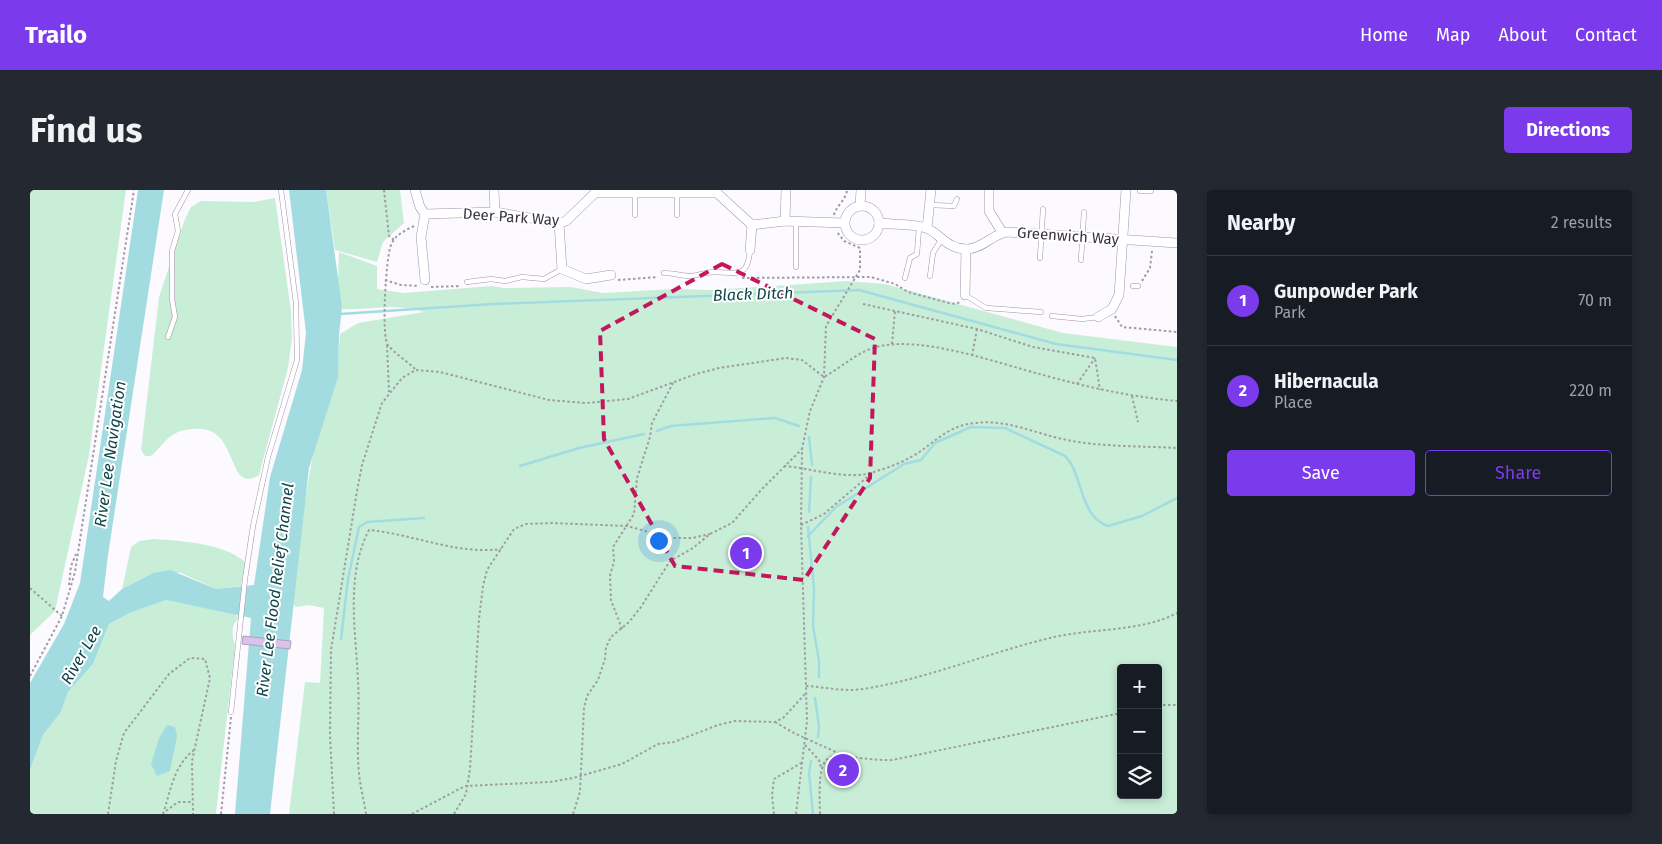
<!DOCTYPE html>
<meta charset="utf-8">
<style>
body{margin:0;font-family:"Fira Sans",sans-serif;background:#242831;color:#f1f3f6}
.controls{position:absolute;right:15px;bottom:15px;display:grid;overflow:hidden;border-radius:5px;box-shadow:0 2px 8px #0003}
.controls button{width:45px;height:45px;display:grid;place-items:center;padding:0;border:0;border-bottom:1px solid #363941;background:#171b24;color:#f1f3f6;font:25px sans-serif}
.you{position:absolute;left:628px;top:350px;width:18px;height:18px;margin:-12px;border:4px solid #fff;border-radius:50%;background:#1a73e8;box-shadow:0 0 0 8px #1a73e833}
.badge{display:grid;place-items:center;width:32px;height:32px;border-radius:50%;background:#7c3aed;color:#fff;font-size:16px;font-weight:700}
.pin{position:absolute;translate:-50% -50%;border:2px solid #fff;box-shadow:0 1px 5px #0006}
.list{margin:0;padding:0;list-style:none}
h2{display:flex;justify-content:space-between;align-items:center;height:65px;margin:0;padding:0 20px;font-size:21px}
h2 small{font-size:16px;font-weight:400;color:#9ea1a6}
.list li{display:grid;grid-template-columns:32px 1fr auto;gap:15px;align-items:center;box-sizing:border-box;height:90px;padding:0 20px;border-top:1px solid #363941}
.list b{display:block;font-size:19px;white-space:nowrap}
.list p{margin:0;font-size:16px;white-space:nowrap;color:#9ea1a6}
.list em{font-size:16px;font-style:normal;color:#9ea1a6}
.actions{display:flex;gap:10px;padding:15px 20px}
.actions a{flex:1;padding:11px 0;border:1px solid #7c3aed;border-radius:5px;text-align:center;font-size:18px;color:#7c3aed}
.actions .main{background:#7c3aed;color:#fff}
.icon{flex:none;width:28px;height:28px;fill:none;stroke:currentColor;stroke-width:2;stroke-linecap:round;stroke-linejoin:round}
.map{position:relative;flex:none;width:1147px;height:624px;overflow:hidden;border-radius:5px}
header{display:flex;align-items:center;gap:30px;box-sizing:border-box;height:70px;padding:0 25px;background:#7c3aed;color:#fff}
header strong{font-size:24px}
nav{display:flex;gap:28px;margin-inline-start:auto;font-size:18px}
.intro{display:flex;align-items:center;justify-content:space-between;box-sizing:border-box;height:120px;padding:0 30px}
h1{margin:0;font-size:35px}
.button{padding:12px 22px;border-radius:5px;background:#7c3aed;color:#fff;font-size:18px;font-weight:700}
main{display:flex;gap:30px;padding:0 30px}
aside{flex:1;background:#171b24;border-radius:5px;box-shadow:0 2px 8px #0003}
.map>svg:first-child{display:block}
.green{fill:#c8eed8;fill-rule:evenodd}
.water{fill:#a2dce1}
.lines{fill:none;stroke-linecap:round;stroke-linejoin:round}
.stream{stroke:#a2dce1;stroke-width:2.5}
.building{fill:#d9c3eb;stroke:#ada0b9}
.service-casing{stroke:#a193ac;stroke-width:5.5}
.minor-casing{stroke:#a193ac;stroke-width:10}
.path{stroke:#a09ca3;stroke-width:2;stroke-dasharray:2.5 2.5;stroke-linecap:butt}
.service{stroke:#fff;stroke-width:4.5}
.minor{stroke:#fff;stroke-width:9}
.marked{fill:none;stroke:#c2185b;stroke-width:4;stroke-dasharray:10 6;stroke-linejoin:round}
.labels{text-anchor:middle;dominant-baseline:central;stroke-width:4;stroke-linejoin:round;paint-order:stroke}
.street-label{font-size:15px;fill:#38323c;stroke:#fff}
.water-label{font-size:16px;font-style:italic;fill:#0f4448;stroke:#fff}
</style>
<header>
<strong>Trailo</strong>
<nav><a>Home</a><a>Map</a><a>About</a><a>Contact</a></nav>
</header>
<div class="intro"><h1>Find us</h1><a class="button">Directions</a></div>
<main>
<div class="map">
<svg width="1147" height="624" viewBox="0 0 1147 624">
<rect width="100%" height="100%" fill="#fcfaff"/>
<!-- green -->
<g class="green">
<polygon points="0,0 96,0 59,265 25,421 0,445"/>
<polygon points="296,0 370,0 374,33 353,52 347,72 305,60"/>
<path d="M245 8 261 121 262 147 258 178 229 285C196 306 210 235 165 239 156 239 147 241 140 247 133 252 128 260 121 266H115L111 260 129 107 155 29 161 17 171 11 224 12Z"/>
<path d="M309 62 347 76V99L374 103 462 96 474 98 541 97 573 103 644 99 682 100 817 91 855 94 1033 143 1147 157V624H259L275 492 290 493 294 418 279 415 266 417 258 409 286 247 307 186 310 144 328 133 394 122C366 112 336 121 307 119ZM1091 478H1128V605H1091Z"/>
<path d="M124 349C152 351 194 353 215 372L211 396 186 399 151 383H123L92 399 101 357 109 351Z"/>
<path d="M136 410 205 424 209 428C200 436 202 444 205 456L186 624H0V580L13 545 31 522 38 502 63 474 79 434 100 423Z"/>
</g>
<!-- water -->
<g class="water">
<polygon points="108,0 134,0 78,365 73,407 79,411 92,399 123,383 140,380 186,399 224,395 240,287 272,180 276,143 259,0 296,0 312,117 309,145 308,187 279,278 240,624 205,624 221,428 136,410 100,423 79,434 63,474 38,502 31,522 13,545 0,580 0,493 34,434 50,393"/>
<polygon points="137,535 145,537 147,546 140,581 127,586 121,574 129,548"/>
</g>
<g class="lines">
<!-- stream -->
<g class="stream">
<polyline points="310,124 463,114 829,100 1026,154 1147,170"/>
<polyline points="627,241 641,236 745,228 769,236"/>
<polyline points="779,247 782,275"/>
<polyline points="490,276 549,258 614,244"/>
<polyline points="779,322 781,287"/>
<polyline points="778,337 784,399 783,436 789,471 789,487"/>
<path d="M778 346 806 317 874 274 891 270 905 253 941 237 975 238 1035 266C1054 285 1048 325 1078 336L1112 326 1147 308"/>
<polyline points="311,449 318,389 329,337 337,332 394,328"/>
<polyline points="785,508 789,537 788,547"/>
<polyline points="781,571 779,583 783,624"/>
</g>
</g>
<!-- building -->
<polygon class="building" points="213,446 261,451 260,459 212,454"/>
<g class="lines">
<defs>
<g id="service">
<polyline points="1110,1 1121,1"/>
<polyline points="605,2 605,25"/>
<polyline points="647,2 647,25"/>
<polyline points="901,15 924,16 927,9"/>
<polyline points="1010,68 1013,19"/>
<polyline points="1051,70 1054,22"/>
<polyline points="766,77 766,31"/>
<path d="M634 83C643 83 652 86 661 86 669 85 677 82 685 82 707 83 718 88 720 60"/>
<polyline points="900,86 903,63 911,50"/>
<polyline points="875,88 880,68 887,64 889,38"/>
<polyline points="437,92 461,89 475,91 492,87 514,89 532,79"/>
<polyline points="1103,96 1108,96"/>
<polyline points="935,105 956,118 1011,122"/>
<polyline points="1022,126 1052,129 1068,127"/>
<polyline points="138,147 145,127 142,109 142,61 148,41 145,24 158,0"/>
<polyline points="201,522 215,389 223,336 238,267 267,170 266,113 251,0"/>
</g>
<g id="minor">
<polyline points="385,0 390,17 395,24 465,22 529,33 536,31 565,3 687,3 722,35 755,31 814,33"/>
<polyline points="464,0 465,22"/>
<polyline points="959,0 959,21 972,42"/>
<circle cx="832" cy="33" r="17"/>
<polyline points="830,16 831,0"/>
<polyline points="755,31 756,0"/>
<polyline points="529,33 532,79 556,89 581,85"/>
<path d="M849 33C863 35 883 33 896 38 910 43 917 60 938 59 953 58 963 44 977 42L1147 53"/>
<polyline points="897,38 901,0"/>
<polyline points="720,60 722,35"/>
<polyline points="395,90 391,47 395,24"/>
<polyline points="935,105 936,59"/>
<polyline points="1068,127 1082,119 1089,105 1096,0"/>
</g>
</defs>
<!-- service casing -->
<use href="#service" class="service-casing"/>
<!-- minor casing -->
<use href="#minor" class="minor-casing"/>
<!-- path -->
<g class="path">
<polyline points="354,0 359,46 364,50"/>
<path d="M804 25C806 16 816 10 817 0"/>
<path d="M384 36C374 41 365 45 361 55 356 66 351 147 358 155 364 163 378 172 386 180"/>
<polyline points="712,88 841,87 865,94 878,102 919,113 926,114 930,112"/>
<polyline points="355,90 371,95 389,96"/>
<polyline points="588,90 628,87"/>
<polyline points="1112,91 1120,78 1122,61"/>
<polyline points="401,97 431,96"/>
<polyline points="833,114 947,139 1003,157 1065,168 1070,200"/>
<polyline points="1085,126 1092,137 1147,142"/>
<polyline points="862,154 865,121"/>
<polyline points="357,155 359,202"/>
<polyline points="942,166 947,139"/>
<polyline points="1047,194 1065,168"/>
<polyline points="1102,206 1108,232"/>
<path d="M754 276C781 278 819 291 844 282 857 278 871 273 883 266 905 253 916 236 945 233 978 229 1006 244 1037 250 1070 257 1113 256 1147 258"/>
<polyline points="771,335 794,324 842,283"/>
<polyline points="39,395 41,376 46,364"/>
<polyline points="0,398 32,426"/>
<polyline points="592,439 581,410 580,386 584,371 583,357 604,324 607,288 620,247 622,233 643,193"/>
<polyline points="0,486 32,426 45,382 104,0"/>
<path d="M776 496C795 497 814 502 833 499 897 489 957 463 1020 448 1060 438 1112 442 1147 423"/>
<polyline points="1128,515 1147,515"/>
<polyline points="745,532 764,543 808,563"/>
<polyline points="775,555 789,570 791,577"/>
<polyline points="136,621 148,612 162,612"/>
<polyline points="78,624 86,571 94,543 139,484 160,468 175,469 180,488 162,571 163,624"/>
<path d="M133 624C141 600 143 577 164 560"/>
<polyline points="191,624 201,527"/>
<path d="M304 624 300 545 301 460 327 301 332 275 352 213 372 188 386 180 410 182 519 210 556 213 598 209 666 184 689 178 756 168 772 170 794 187C812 177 826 163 846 157 892 145 967 173 1013 185 1057 197 1101 207 1147 211"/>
<path d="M336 624C334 610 330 596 329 583 326 552 330 521 328 491 326 441 315 386 339 340 383 344 426 365 471 359"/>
<polyline points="382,624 435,596 520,592 543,588 592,574 628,554 644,552 688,535 705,531 745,532 753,528 776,503"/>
<polyline points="424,624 436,604 440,579 449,429 453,396 457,380 484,339 496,334 521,333 597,336 641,348 662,348 680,344"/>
<polyline points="543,624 550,602 554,518 557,506 568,490 575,469 576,457 581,447 599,432 611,417 640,371 663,358 680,344 702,333 732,299 772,259"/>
<polyline points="744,624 742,605 744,589 773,572"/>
<polyline points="766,624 777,531 771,335 772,259 780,221 794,187 796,136 830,80 830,58 814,51 807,42"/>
<path d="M790 624C787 542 801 571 862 570L1091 523"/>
</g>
<!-- service -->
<use href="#service" class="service"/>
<!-- minor -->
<use href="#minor" class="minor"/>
</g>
<!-- marked area -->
<path class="marked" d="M692 74 845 149 840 288 774 390 645 376 574 249 570 141Z"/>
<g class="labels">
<!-- street labels -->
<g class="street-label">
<text transform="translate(481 27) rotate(4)">Deer Park Way</text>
<text transform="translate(1038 46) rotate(4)">Greenwich Way</text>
</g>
<!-- water labels -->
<g class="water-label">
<text transform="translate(723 104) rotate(-2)">Black Ditch</text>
<text transform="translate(80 264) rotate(-82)">River Lee Navigation</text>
<text transform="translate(245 400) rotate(-83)">River Lee Flood Relief Channel</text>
<text transform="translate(51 465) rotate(-60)">River Lee</text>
</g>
</g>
</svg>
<div class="controls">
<button>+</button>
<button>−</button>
<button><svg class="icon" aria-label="layers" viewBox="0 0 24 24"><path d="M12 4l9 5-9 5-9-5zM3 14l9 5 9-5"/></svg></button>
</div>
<div class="you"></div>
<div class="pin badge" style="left:716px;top:363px">1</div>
<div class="pin badge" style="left:813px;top:580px">2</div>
</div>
<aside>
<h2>Nearby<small>2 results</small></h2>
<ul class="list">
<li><span class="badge">1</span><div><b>Gunpowder Park</b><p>Park</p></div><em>70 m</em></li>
<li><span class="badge">2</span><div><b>Hibernacula</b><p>Place</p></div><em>220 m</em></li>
</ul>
<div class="actions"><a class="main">Save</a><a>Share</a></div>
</aside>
</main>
